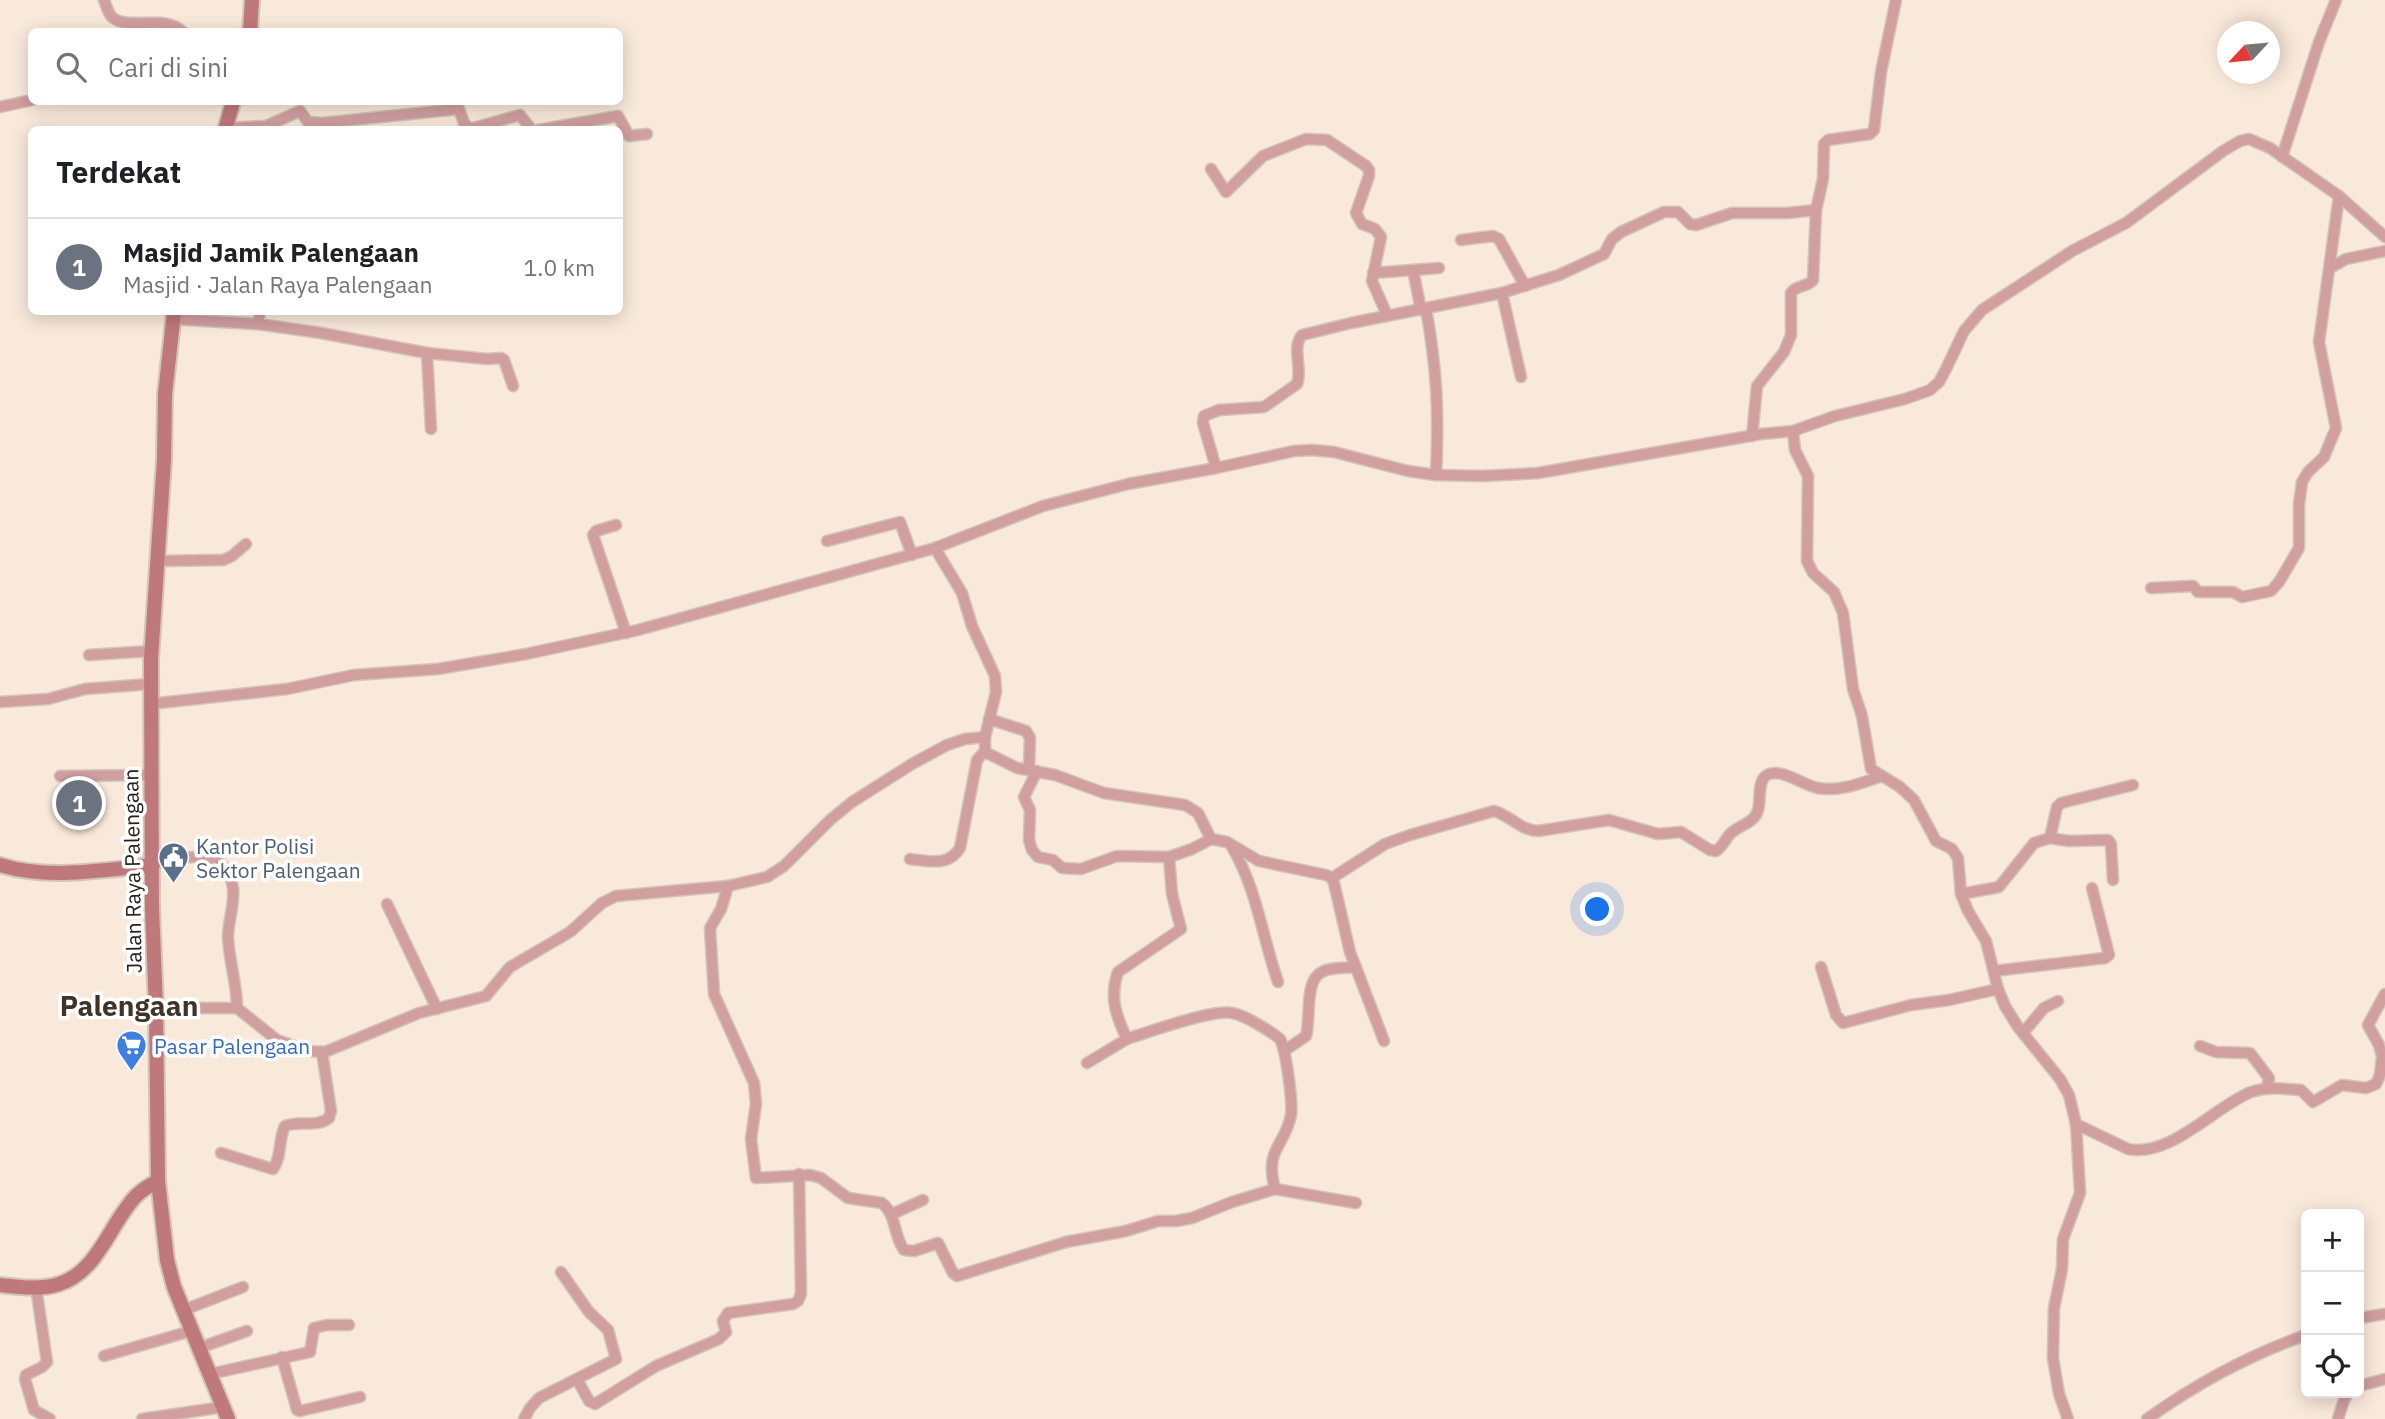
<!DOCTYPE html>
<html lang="id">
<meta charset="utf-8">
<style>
body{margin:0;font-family:"IBM Plex Sans",sans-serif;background:#f6f6f6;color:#202124}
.controls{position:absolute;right:21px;bottom:21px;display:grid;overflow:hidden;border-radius:10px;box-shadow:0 4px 18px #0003}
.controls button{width:63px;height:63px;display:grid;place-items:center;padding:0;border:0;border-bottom:2px solid #e0e0e0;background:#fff;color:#202124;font:35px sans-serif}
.compass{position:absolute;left:2217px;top:21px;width:63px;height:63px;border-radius:50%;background:#fff;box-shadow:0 4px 18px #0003;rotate:244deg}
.you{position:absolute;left:1598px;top:910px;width:24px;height:24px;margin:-18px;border:5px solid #fff;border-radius:50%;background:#1a73e8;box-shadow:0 0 0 10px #1a73e833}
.badge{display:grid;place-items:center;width:46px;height:46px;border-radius:50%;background:#d04057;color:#fff;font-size:23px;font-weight:700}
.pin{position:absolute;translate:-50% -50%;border:4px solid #fff;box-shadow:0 2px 7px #0006}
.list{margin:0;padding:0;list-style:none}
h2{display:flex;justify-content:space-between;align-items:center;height:91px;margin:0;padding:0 28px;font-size:30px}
h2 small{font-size:23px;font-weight:400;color:#757577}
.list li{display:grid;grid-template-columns:46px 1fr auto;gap:21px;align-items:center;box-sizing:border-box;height:98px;padding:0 28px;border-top:2px solid #e0e0e0}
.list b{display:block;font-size:26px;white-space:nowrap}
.list p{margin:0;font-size:23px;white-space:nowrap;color:#757577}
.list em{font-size:23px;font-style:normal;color:#757577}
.icon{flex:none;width:38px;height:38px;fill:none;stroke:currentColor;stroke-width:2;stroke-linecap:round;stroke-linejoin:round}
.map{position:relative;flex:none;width:2385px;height:1419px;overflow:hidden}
.search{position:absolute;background:#fff;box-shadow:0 4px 18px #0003;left:28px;top:28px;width:595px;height:77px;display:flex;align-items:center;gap:18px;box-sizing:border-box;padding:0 24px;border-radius:10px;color:#757577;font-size:26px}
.panel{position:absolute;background:#fff;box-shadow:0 4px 18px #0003;left:28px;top:126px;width:595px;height:189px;border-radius:10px}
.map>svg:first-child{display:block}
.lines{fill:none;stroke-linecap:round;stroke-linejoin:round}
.street-casing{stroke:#d3c5b8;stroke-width:13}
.secondary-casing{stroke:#d3c5b8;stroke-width:18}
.street{stroke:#d19fa0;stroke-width:10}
.secondary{stroke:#c0797b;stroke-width:14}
.labels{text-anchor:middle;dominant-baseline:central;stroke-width:7;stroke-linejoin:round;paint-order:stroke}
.service-label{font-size:21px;fill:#4e5e75;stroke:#fff;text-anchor:start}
.street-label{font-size:21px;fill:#25201a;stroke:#fff}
.shop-label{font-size:21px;fill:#366cbe;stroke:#fff;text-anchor:start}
.district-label{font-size:28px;font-weight:bold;fill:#403429;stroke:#fff}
</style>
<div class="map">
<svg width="2385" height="1419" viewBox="0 0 2385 1419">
<rect width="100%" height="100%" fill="#f9e9db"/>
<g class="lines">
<defs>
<g id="street">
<path d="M104 0C106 5 108 12 111 16 125 32 165 13 183 32"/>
<polyline points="0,107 32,100"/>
<polyline points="226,128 266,126 300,111 308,122 322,123 459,109 464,123 470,129 520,115 532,130"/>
<polyline points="538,130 618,116 629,136 647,134"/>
<polyline points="2282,157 2319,42 2336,0"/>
<polyline points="1211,169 1226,192 1263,156 1306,139 1327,140 1366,166 1369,170 1369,176 1356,213 1362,224 1375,229 1381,237 1372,281 1387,315"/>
<polyline points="1461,240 1493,236 1499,239 1525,286"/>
<polyline points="2330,268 2346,259 2385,251"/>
<polyline points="1413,270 1421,310"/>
<polyline points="1373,273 1439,268"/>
<polyline points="1502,293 1521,377"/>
<path d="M1426 309C1437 369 1439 414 1436 475"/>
<polyline points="173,319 258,324 321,333 427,353 431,429"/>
<polyline points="258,324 260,312"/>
<polyline points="427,353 487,359 501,358 504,360 513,386"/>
<polyline points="1793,431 1795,450 1808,476 1807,561 1813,573 1834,592 1843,613 1853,689 1862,716 1871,769 1900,787 1914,800 1936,841 1952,849 1958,858 1961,894 1968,911 1986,941 1998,989 2005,1006 2018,1027 2060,1079 2069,1095 2076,1124 2080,1193 2063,1239 2062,1269 2054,1308 2053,1358 2059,1394 2068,1419"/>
<path d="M1752 436 1757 386 1784 352 1791 335V293C1797 284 1807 288 1813 280L1816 210 1823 179 1824 144 1828 140 1870 134 1874 130 1881 72 1896 0"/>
<path d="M1216 468 1203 423 1204 416 1219 410 1264 407 1297 384C1303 369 1291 348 1302 335L1351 323 1502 293 1530 284 1559 275 1604 254 1612 239 1621 232 1664 212H1678L1690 224 1696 225 1732 213H1787L1816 210"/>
<polyline points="616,525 596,531 593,535 626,633"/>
<polyline points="827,541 900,522 912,555"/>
<polyline points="935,548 962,593 972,626 995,676 996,692 985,737 985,752 1017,768 1055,775 1104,793 1185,805 1198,813 1211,839 1227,842 1259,861 1326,875 1332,878 1334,883 1350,952 1384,1041"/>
<polyline points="157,561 223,560 232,556 246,544"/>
<polyline points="2151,588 2193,586 2198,592 2233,592 2242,597 2271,591 2279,582 2299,548 2299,504 2302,482 2308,472 2324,457 2336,428 2319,342 2339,196"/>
<polyline points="89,655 151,651"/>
<polyline points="0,702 48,699 85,689 150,684"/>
<polyline points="150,704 287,689 354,675 438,669 526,654 638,630 935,548 1043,506 1128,484 1216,468 1294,451 1312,450 1334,452 1408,471 1436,475 1482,476 1538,473 1761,434 1793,431 1835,416 1905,399 1930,390 1939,382 1946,369 1964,331 1982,310 2072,251 2126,223 2223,151 2240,141 2249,139 2270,148 2339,196 2385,237"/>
<polyline points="989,719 1026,731 1030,738 1029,770"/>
<polyline points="1037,771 1024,797 1030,810 1029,840 1032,850 1038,857 1053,860 1062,868 1081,869 1117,856 1169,857 1192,849 1211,839"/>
<polyline points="60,776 152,775"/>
<polyline points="2050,838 2057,807 2061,803 2133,785"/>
<path d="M1232 847C1257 889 1262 936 1278 982"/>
<path d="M910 859C930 861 948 867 960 848L977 760 985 751"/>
<path d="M153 862C183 858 227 845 233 888 235 904 228 921 228 937 229 961 237 984 237 1008"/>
<path d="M1332 878 1385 844 1410 835 1494 811C1511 816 1520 830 1538 831L1609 820 1658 834 1681 832 1710 850 1716 851C1723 846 1725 840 1730 834 1739 825 1755 823 1758 810 1761 801 1757 780 1767 775 1781 767 1804 786 1818 788 1841 792 1861 783 1882 776"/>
<path d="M728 886 721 909 710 928 714 994 754 1083 756 1104 751 1139 756 1178 810 1175 821 1178 848 1198 882 1203C897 1215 893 1235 904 1250L914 1251 938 1243 953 1273 957 1276 1066 1242 1126 1231 1158 1221H1176L1192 1218 1232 1202 1275 1189 1356 1203"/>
<polyline points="1961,894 1999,887 2034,843 2050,838 2069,841 2108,840 2111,844 2113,880"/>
<polyline points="387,904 437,1009"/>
<polyline points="1821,967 1836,1015 1843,1023 1911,1005 1949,1000 1998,989"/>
<polyline points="1994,971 2105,958 2109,955 2092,888"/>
<polyline points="156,1008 237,1008 277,1040 308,1051 325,1052 419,1013 486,996 510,967 570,932 602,903 616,896 728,886 767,877 784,866 830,820 852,802 912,764 947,745 965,739 985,737"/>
<polyline points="2023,1033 2044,1008 2058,1001"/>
<path d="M1127 1039C1148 1032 1213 1009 1232 1013 1245 1015 1270 1031 1280 1039 1286 1050 1293 1103 1291 1115 1285 1147 1264 1148 1275 1189"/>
<polyline points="2200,1046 2216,1052 2250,1053 2269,1078 2267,1088"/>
<path d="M1284 1051 1306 1036C1311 1020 1304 980 1322 972 1330 967 1346 968 1356 967"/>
<path d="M1087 1063 1127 1039C1116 1016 1109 997 1118 972L1181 929 1172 894 1169 857"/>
<path d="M2076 1124 2128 1149C2170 1158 2214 1107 2251 1092 2267 1086 2284 1089 2301 1090L2313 1102 2342 1085 2366 1088 2376 1084 2380 1075 2382 1056 2379 1045 2368 1025 2385 994"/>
<path d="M221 1153 273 1169C282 1157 278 1140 285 1126 299 1120 316 1128 329 1118L331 1111 322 1052"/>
<polyline points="892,1214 923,1200"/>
<polyline points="36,1287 47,1362 42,1367 26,1375 25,1379 34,1410 50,1419"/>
<polyline points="184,1310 243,1287"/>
<polyline points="2359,1318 2385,1314"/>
<polyline points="199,1348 247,1331"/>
<polyline points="104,1356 191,1331"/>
<polyline points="282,1357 297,1410 300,1411 360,1397"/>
<polyline points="210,1374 310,1352 314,1328 327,1325 349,1325"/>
<polyline points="577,1379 589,1401 595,1404 656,1366 719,1339 726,1332 723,1321 728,1313 793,1304 798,1301 801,1294 799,1174"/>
<polyline points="2359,1386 2385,1379"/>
<polyline points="142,1419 223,1407"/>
<polyline points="524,1419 530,1408 539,1398 616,1359 608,1330 589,1312 561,1272"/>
<path d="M2147 1419C2196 1384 2249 1355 2306 1335"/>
<polyline points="2338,1419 2344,1400 2348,1393"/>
</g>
<g id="secondary">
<polyline points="250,32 252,0"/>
<polyline points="225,130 233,102"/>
<polyline points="174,312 165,394 164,460 151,659 152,908 156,1008 158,1181 167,1260 174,1287 228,1419"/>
<path d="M0 865C48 880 103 870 153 865"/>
<path d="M0 1285C19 1287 41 1290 59 1284 98 1272 110 1223 136 1196 142 1190 150 1185 158 1181"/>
</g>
</defs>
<!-- street casing -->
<use href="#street" class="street-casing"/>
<!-- secondary casing -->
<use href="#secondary" class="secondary-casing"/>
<!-- street -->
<use href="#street" class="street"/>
<!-- secondary -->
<use href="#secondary" class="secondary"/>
</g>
<!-- icons -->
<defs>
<symbol id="civic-pin" viewBox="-11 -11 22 30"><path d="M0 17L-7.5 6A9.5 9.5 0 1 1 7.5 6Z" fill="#5c6f8a" stroke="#fff"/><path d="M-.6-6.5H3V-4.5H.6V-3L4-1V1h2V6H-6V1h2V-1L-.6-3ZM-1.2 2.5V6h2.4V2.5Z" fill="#fff"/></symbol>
<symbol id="supermarket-pin" viewBox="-11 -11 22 30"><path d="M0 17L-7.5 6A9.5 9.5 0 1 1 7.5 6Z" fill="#3f7fe0" stroke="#fff"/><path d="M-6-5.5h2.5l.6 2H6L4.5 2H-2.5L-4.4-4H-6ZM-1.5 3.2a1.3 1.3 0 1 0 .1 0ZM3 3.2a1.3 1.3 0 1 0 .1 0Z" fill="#fff"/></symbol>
</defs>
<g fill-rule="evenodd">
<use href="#civic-pin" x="156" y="840" width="35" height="47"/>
<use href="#supermarket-pin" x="114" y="1028" width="35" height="47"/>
</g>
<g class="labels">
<!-- service labels -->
<g class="service-label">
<text x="196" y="846">Kantor Polisi<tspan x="196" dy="24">Sektor Palengaan</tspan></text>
</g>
<!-- street labels -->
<g class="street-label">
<text transform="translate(132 871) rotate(-91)">Jalan Raya Palengaan</text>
</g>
<!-- shop labels -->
<g class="shop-label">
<text x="154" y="1046">Pasar Palengaan</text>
</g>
<!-- district labels -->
<g class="district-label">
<text x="129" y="1005">Palengaan</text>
</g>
</g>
</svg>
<div class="controls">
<button>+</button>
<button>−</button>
<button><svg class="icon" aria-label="locate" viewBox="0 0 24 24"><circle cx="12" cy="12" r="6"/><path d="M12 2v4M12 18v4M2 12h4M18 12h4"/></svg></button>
</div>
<svg class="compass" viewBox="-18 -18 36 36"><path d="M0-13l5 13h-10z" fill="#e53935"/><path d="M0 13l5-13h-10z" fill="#757577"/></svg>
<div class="you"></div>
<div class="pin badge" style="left:79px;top:803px;background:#6b7280">1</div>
<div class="search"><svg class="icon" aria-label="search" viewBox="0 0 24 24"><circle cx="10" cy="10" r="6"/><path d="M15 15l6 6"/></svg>Cari di sini</div>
<section class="panel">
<h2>Terdekat<small></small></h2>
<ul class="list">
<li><span class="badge" style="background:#6b7280">1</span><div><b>Masjid Jamik Palengaan</b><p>Masjid · Jalan Raya Palengaan</p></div><em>1.0 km</em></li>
</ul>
</section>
</div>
